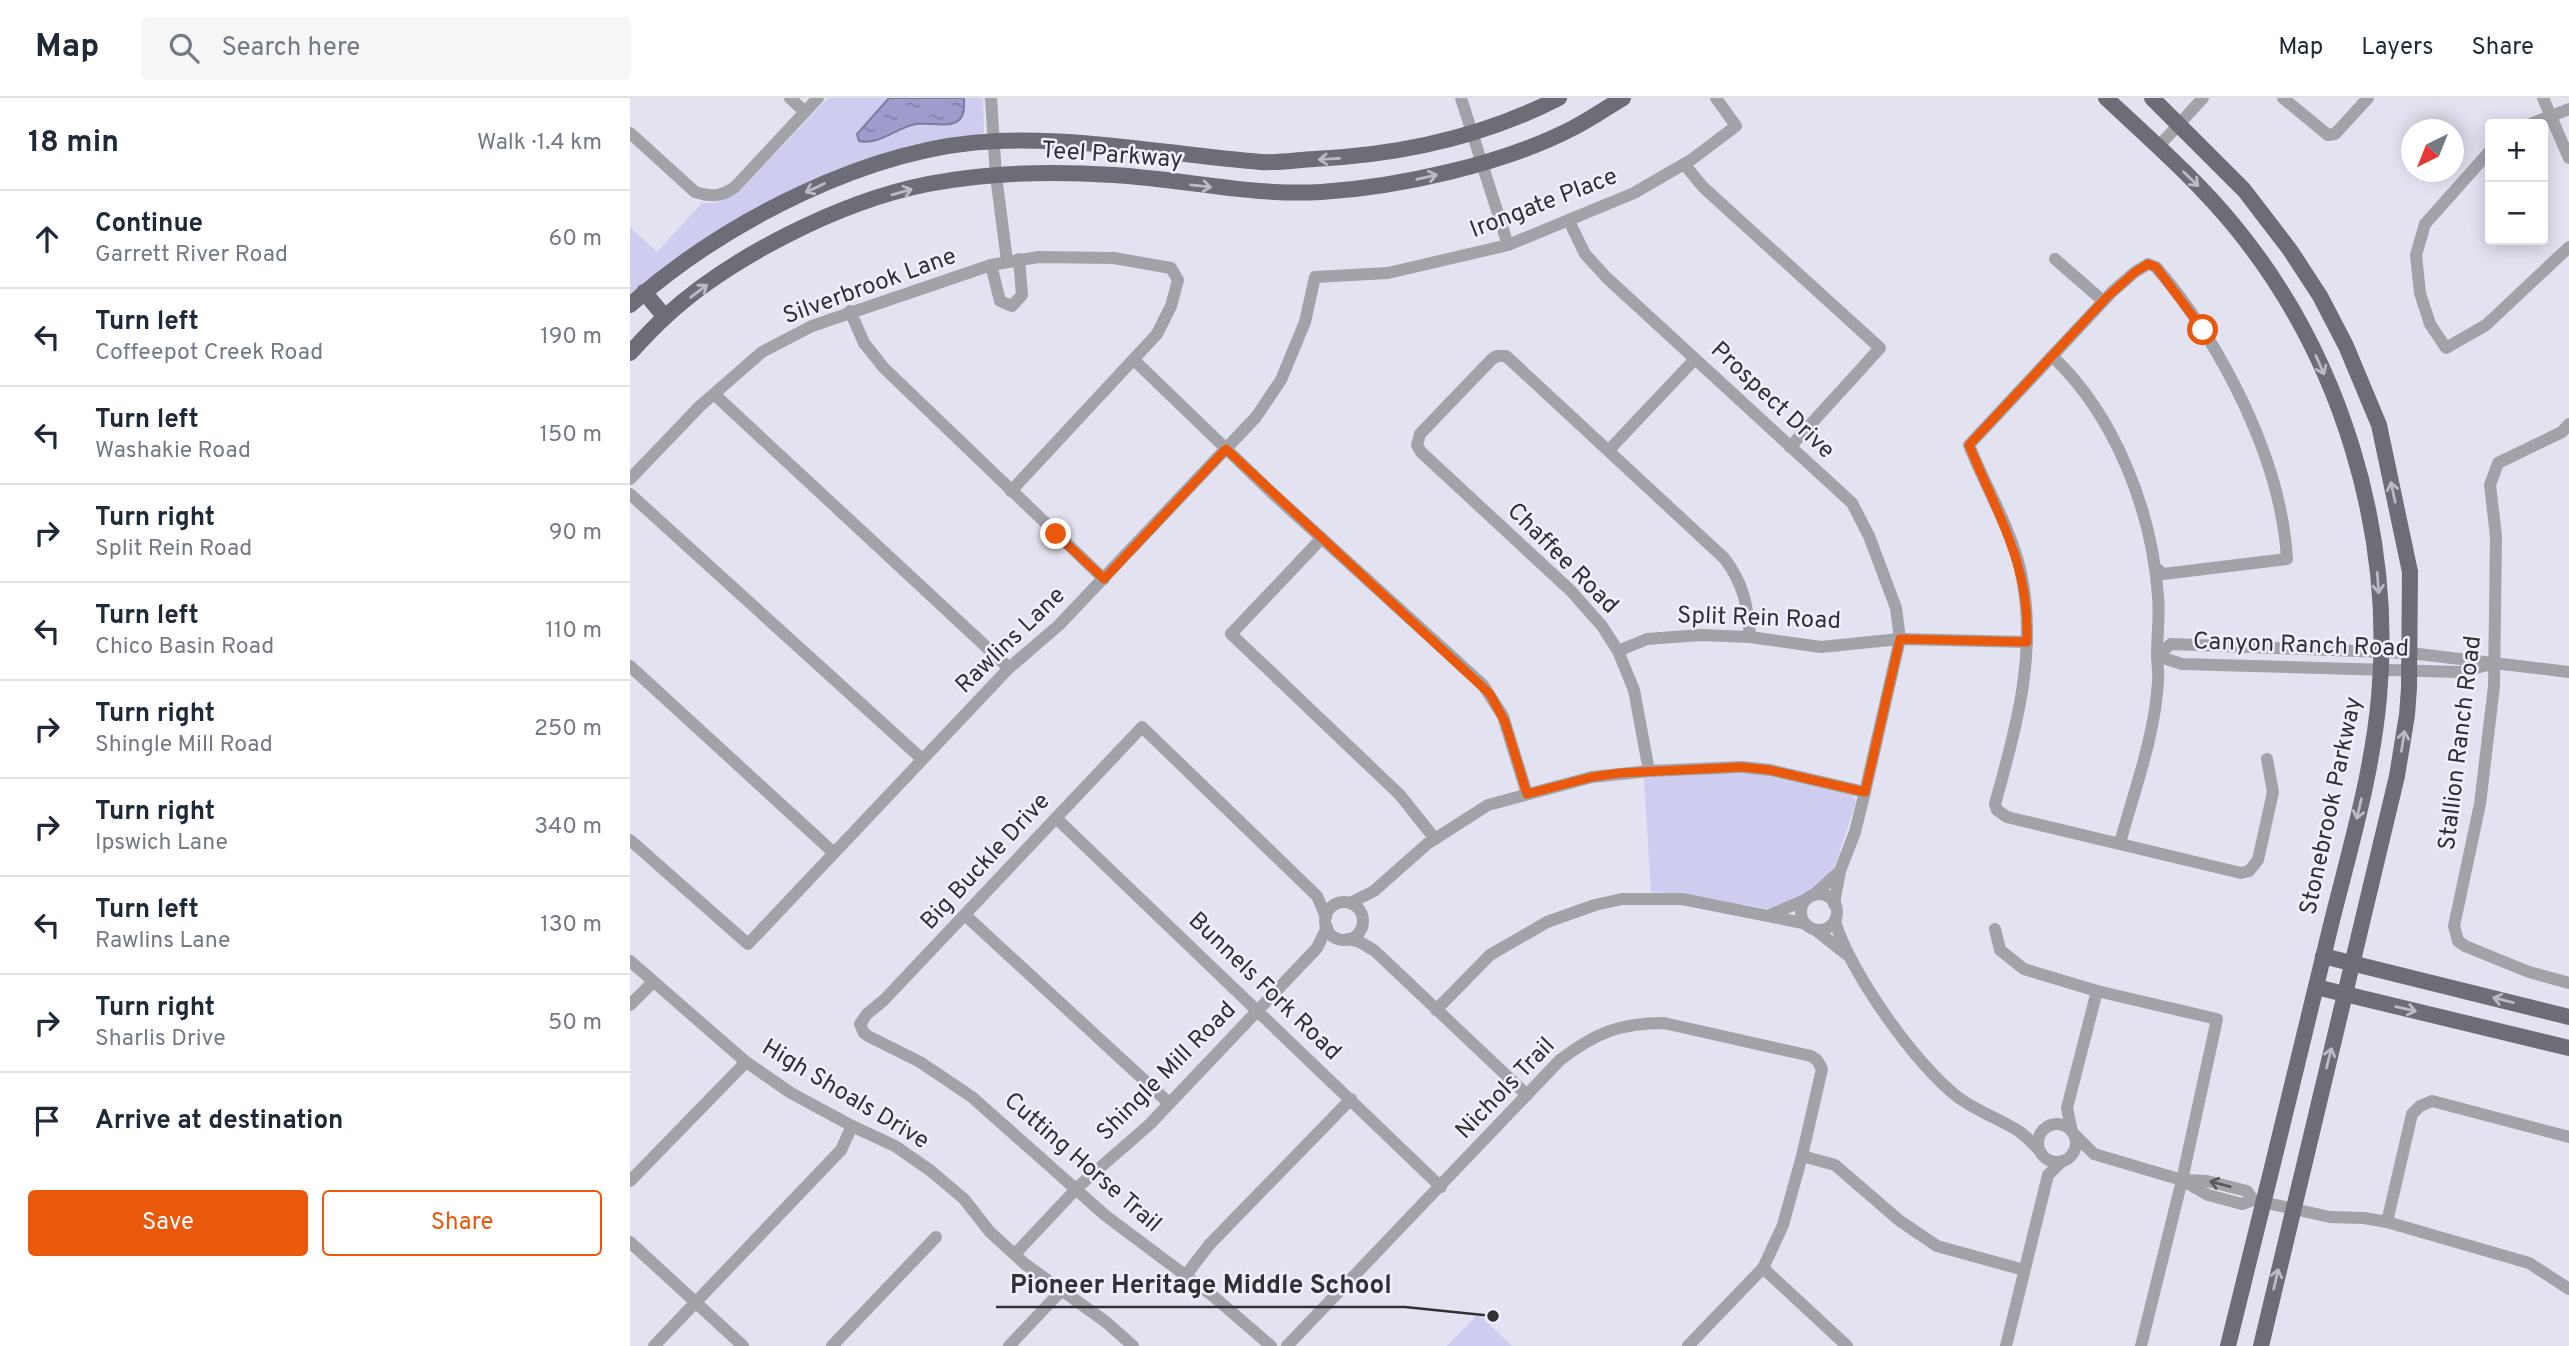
<!DOCTYPE html>
<meta charset="utf-8">
<style>
body{margin:0;font-family:Overpass,sans-serif;background:#f6f6f7;color:#1f2937}
.controls{position:absolute;right:21px;top:21px;display:grid;overflow:hidden;border-radius:7px;box-shadow:0 4px 18px #0003}
.controls button{width:63px;height:63px;display:grid;place-items:center;padding:0;border:0;border-bottom:2px solid #e0e1e3;background:#fff;color:#1f2937;font:35px sans-serif}
.compass{position:absolute;left:1771px;top:21px;width:63px;height:63px;border-radius:50%;background:#fff;box-shadow:0 4px 18px #0003;rotate:223deg}
.stop{position:absolute;width:21px;height:21px;margin:-16px;border:5px solid #ea580c;border-radius:50%;background:#fff}
.stop.end{background:#ea580c;border-color:#fff;box-shadow:0 2px 7px #0008}
.list{margin:0;padding:0;list-style:none}
h2{display:flex;justify-content:space-between;align-items:center;height:91px;margin:0;padding:0 28px;font-size:30px}
h2 small{font-size:23px;font-weight:400;color:#747a83}
.list li{display:grid;grid-template-columns:46px 1fr auto;gap:21px;align-items:center;box-sizing:border-box;height:98px;padding:0 28px;border-top:2px solid #e0e1e3}
.list b{display:block;font-size:26px;white-space:nowrap}
.list p{margin:0;font-size:23px;white-space:nowrap;color:#747a83}
.list em{font-size:23px;font-style:normal;color:#747a83}
.actions{display:flex;gap:14px;padding:21px 28px}
.actions a{flex:1;padding:16px 0;border:2px solid #ea580c;border-radius:7px;text-align:center;font-size:24px;color:#ea580c}
.actions .main{background:#ea580c;color:#fff}
.icon{flex:none;width:38px;height:38px;fill:none;stroke:currentColor;stroke-width:2;stroke-linecap:round;stroke-linejoin:round}
.map{position:relative;flex:none;width:1939px;height:1248px;overflow:hidden}
header{display:flex;align-items:center;gap:42px;box-sizing:border-box;height:98px;padding:0 35px;background:#fff;border-bottom:2px solid #e0e1e3}
header strong{font-size:33px}
nav{display:flex;gap:38px;margin-inline-start:auto;font-size:24px}
.search{width:490px;height:63px;background:#f6f6f7;display:flex;align-items:center;gap:18px;box-sizing:border-box;padding:0 24px;border-radius:7px;color:#747a83;font-size:26px}
main{display:flex}
aside{flex:1;background:#fff}
.map>svg:first-child{display:block}
.green{fill:#cecdf0}
.water{fill:url(#water-ripples);stroke:#7c7c9f;stroke-width:2}
.lines{fill:none;stroke-linecap:round;stroke-linejoin:round}
.minor{stroke:#a2a2a9;stroke-width:12}
.major{stroke:#6d6d77;stroke-width:16}
.oneway{stroke:#bbbbc7}
.oneway2{stroke:#58585e}
.route{stroke:#ea580c;stroke-width:9}
.labels{text-anchor:middle;dominant-baseline:central;stroke-width:5;stroke-linejoin:round;paint-order:stroke}
.street-label{font-size:24px;fill:#303035;stroke:#efeffd}
.leader{fill:none;stroke:#303035;stroke-width:2.5}
.callout-dot{fill:#303035;stroke:#efeffd;stroke-width:2.5}
.callout-label{font-size:26px;text-anchor:middle;font-weight:bold;fill:#303035;stroke:#efeffd;stroke-width:5;stroke-linejoin:round;paint-order:stroke}
</style>
<header>
<strong>Map</strong>
<div class="search"><svg class="icon" aria-label="search" viewBox="0 0 24 24"><circle cx="10" cy="10" r="6"/><path d="M15 15l6 6"/></svg>Search here</div>
<nav><a>Map</a><a>Layers</a><a>Share</a></nav>
</header>
<main>
<aside>
<h2>18 min<small>Walk · 1.4 km</small></h2>
<ul class="list">
<li><svg class="icon" aria-label="ahead" viewBox="0 0 24 24"><path d="M12 20V5M6 11l6-6 6 6"/></svg><div><b>Continue</b><p>Garrett River Road</p></div><em>60 m</em></li>
<li><svg class="icon" aria-label="left" viewBox="0 0 24 24"><path d="M17 20v-9H6M10 6l-5 5 5 5"/></svg><div><b>Turn left</b><p>Coffeepot Creek Road</p></div><em>190 m</em></li>
<li><svg class="icon" aria-label="left" viewBox="0 0 24 24"><path d="M17 20v-9H6M10 6l-5 5 5 5"/></svg><div><b>Turn left</b><p>Washakie Road</p></div><em>150 m</em></li>
<li><svg class="icon" aria-label="right" viewBox="0 0 24 24"><path d="M7 20v-9h11M14 6l5 5-5 5"/></svg><div><b>Turn right</b><p>Split Rein Road</p></div><em>90 m</em></li>
<li><svg class="icon" aria-label="left" viewBox="0 0 24 24"><path d="M17 20v-9H6M10 6l-5 5 5 5"/></svg><div><b>Turn left</b><p>Chico Basin Road</p></div><em>110 m</em></li>
<li><svg class="icon" aria-label="right" viewBox="0 0 24 24"><path d="M7 20v-9h11M14 6l5 5-5 5"/></svg><div><b>Turn right</b><p>Shingle Mill Road</p></div><em>250 m</em></li>
<li><svg class="icon" aria-label="right" viewBox="0 0 24 24"><path d="M7 20v-9h11M14 6l5 5-5 5"/></svg><div><b>Turn right</b><p>Ipswich Lane</p></div><em>340 m</em></li>
<li><svg class="icon" aria-label="left" viewBox="0 0 24 24"><path d="M17 20v-9H6M10 6l-5 5 5 5"/></svg><div><b>Turn left</b><p>Rawlins Lane</p></div><em>130 m</em></li>
<li><svg class="icon" aria-label="right" viewBox="0 0 24 24"><path d="M7 20v-9h11M14 6l5 5-5 5"/></svg><div><b>Turn right</b><p>Sharlis Drive</p></div><em>50 m</em></li>
<li><svg class="icon" aria-label="arrive" viewBox="0 0 24 24"><path d="M6 21V4h12l-3 4 3 4H6"/></svg><div><b>Arrive at destination</b></div></li>
</ul>
<div class="actions"><a class="main">Save</a><a>Share</a></div>
</aside>
<div class="map">
<svg width="1939" height="1248" viewBox="0 0 1939 1248">
<defs>
<pattern id="water-ripples" width="26" height="14" patternUnits="userSpaceOnUse" patternTransform="scale(1.75)"><rect width="26" height="14" fill="#9d9ccd"/><path d="M2 4q2-2 4 0t4 0M15 11q2-2 4 0t4 0" fill="none" stroke="#8080a7"/></pattern>
</defs>
<rect width="100%" height="100%" fill="#e2e2f0"/>
<!-- green -->
<g class="green">
<polygon points="198,0 353,0 354,35 299,47 168,89 0,202 0,129 27,154 72,105 85,105 107,96"/>
<polygon points="1044,675 1127,676 1222,697 1226,704 1206,765 1202,773 1178,797 1140,811 1055,796 1021,794 1014,680"/>
<polygon points="848,1216 882,1248 817,1248"/>
</g>
<!-- water -->
<path class="water" d="M259 0H334C334 7 335 16 330 21 321 31 298 24 286 26 267 29 249 48 229 43L227 36Z"/>
<g class="lines">
<!-- minor -->
<g class="minor">
<polyline points="160,0 175,14"/>
<polyline points="361,0 366,78 377,163"/>
<polyline points="831,0 878,147"/>
<polyline points="1653,0 1698,37 1705,36 1738,0"/>
<polyline points="1913,0 1939,60"/>
<polyline points="1900,26 1939,11"/>
<path d="M0 35 65 94C81 99 91 99 105 89L188 0"/>
<polyline points="1528,49 1573,0"/>
<polyline points="1860,53 1795,126 1786,157 1790,195 1800,226 1816,250 1856,227 1939,149"/>
<polyline points="1054,66 1073,89 1250,250 1160,349"/>
<polyline points="939,123 955,156 977,180 1222,405 1239,438 1266,510 1270,541 1235,694 1225,734 1210,773 1204,806"/>
<polyline points="1425,161 1473,203"/>
<polyline points="361,167 370,203 382,208 392,197 389,161"/>
<polyline points="220,213 234,245 254,270 474,481"/>
<path d="M1422 258C1485 317 1522 413 1528 498 1530 517 1527 537 1527 557 1527 566 1529 575 1528 583 1525 638 1504 693 1490 745"/>
<polyline points="504,262 642,395 853,587 873,618 897,696"/>
<polyline points="84,296 379,570"/>
<polyline points="1939,326 1932,334 1868,365 1860,387 1866,438 1864,588 1850,706 1824,828 1828,843 1835,848 1899,874 1939,885"/>
<polyline points="979,352 1065,261"/>
<polyline points="0,381 70,308 132,254 182,228 361,167 408,159 484,160 541,170 548,182 541,208 527,236 381,393"/>
<polyline points="0,396 292,661"/>
<polyline points="692,440 601,536 770,697 805,741"/>
<path d="M1525 469 1533 476 1657 461C1651 360 1591 245 1526 169L1518 166 1505 174 1482 194 1339 347C1356 390 1381 430 1391 475 1408 552 1386 632 1365 706L1367 712 1377 719 1611 775 1619 773 1628 762 1643 694 1637 661"/>
<polyline points="988,553 1017,541 1071,537 1120,539 1191,549 1270,541 1397,544"/>
<polyline points="1527,558 1541,546 1780,555 1939,574"/>
<polyline points="1527,558 1552,566 1829,574 1858,567"/>
<polyline points="0,568 204,755"/>
<path d="M1019 673 1004 592 988 553 972 528 941 493 791 354 787 347 790 336 862 261 867 258H876L1094 460C1113 484 1118 508 1120 539"/>
<polyline points="426,720 811,1089"/>
<polyline points="0,742 118,846 379,570 429,527 626,319 651,282 675,224 685,179 758,175 878,147 1004,95 1061,62 1106,28 1086,0"/>
<circle cx="1189" cy="814" r="18"/>
<polyline points="1184,797 1210,773"/>
<circle cx="714" cy="823" r="19"/>
<polyline points="720,805 744,793 797,746 858,707 962,679 1019,673 1112,669 1140,672 1235,694"/>
<polyline points="335,817 539,1005"/>
<polyline points="1140,817 1175,802"/>
<path d="M1205 823C1219 873 1287 969 1329 1000 1348 1014 1371 1021 1390 1034 1397 1039 1403 1046 1409 1052"/>
<polyline points="1365,831 1370,852 1394,871 1467,893 1587,921 1552,1082 1511,1248"/>
<polyline points="1187,833 1216,856"/>
<polyline points="718,841 730,844 745,853 897,997"/>
<polyline points="0,863 116,964 161,995 222,1028 265,1048 301,1073 334,1101 360,1134 395,1166 476,1224 503,1248"/>
<polyline points="0,907 23,884"/>
<polyline points="806,912 860,857 917,824 965,807 992,801 1052,801 1173,825"/>
<circle cx="1427" cy="1045" r="19"/>
<polyline points="1442,1034 1437,1010 1467,893"/>
<polyline points="1444,1036 1464,1056 1552,1082 1578,1097 1612,1106 1623,1102 1700,1119 1734,1120 1757,1124 1899,1165 1939,1191"/>
<polyline points="1172,1058 1205,1067 1270,1123 1307,1148 1394,1172"/>
<polyline points="1555,1082 1577,1083 1617,1093 1623,1102"/>
<polyline points="0,1083 116,964"/>
<polyline points="1757,1124 1782,1016 1790,1008 1802,1003 1939,1039"/>
<polyline points="0,1144 113,1248"/>
<polyline points="385,1156 449,1088 520,1026 687,850 697,829"/>
<polyline points="1133,1170 1217,1248"/>
<polyline points="556,1177 579,1147 721,1001"/>
<polyline points="24,1248 211,1052 222,1028"/>
<polyline points="202,1248 306,1139"/>
<polyline points="379,1248 432,1192"/>
<polyline points="641,1248 583,1198 476,1118 342,999 290,964 238,938 234,935 230,926 237,916 254,902 512,629 687,798 696,819"/>
<path d="M657 1248 930 962C965 935 990 925 1034 925L1181 958 1187 962 1192 971 1172 1058 1153 1127 1133 1170 1058 1248"/>
<polyline points="1376,1248 1418,1077 1432,1063"/>
</g>
<!-- major -->
<g class="major">
<path d="M1476 0C1521 42 1567 82 1606 130 1711 259 1764 433 1749 599 1742 680 1717 760 1698 839 1665 975 1632 1112 1598 1248"/>
<polyline points="1522,0 1614,92 1660,152 1690,198 1716,248 1749,327 1780,474 1779,590 1777,617 1767,678 1631,1248"/>
<polyline points="14,194 35,219"/>
<path d="M0 207C94 124 240 48 367 43 455 39 543 57 631 64 648 65 666 62 684 61 769 57 853 39 929 0"/>
<path d="M0 255C11 243 22 231 34 220 98 160 211 103 298 86 359 74 422 73 484 77 553 81 621 98 691 94 769 89 874 66 943 30 961 21 976 10 993 0"/>
<polyline points="1693,858 1939,919"/>
<polyline points="1686,889 1939,950"/>
</g>
</g>
<!-- one-way arrows -->
<defs><path id="oneway-shaft" d="M-6 0H5M1.5-3L5.5 0L1.5 3" fill="none" stroke-width="1.6" stroke-linecap="round" stroke-linejoin="round" transform="scale(1.75)"/></defs>
<g class="oneway">
<use href="#oneway-shaft" transform="translate(699 61) rotate(177)"/>
<use href="#oneway-shaft" transform="translate(797 79) rotate(-13)"/>
<use href="#oneway-shaft" transform="translate(1561 81) rotate(44)"/>
<use href="#oneway-shaft" transform="translate(571 88) rotate(6)"/>
<use href="#oneway-shaft" transform="translate(185 90) rotate(155)"/>
<use href="#oneway-shaft" transform="translate(272 94) rotate(-16)"/>
<use href="#oneway-shaft" transform="translate(69 193) rotate(-37)"/>
<use href="#oneway-shaft" transform="translate(1690 267) rotate(66)"/>
<use href="#oneway-shaft" transform="translate(1763 394) rotate(-102)"/>
<use href="#oneway-shaft" transform="translate(1748 485) rotate(86)"/>
<use href="#oneway-shaft" transform="translate(1773 643) rotate(-81)"/>
<use href="#oneway-shaft" transform="translate(1729 711) rotate(103)"/>
<use href="#oneway-shaft" transform="translate(1873 902) rotate(-166)"/>
<use href="#oneway-shaft" transform="translate(1776 911) rotate(13)"/>
<use href="#oneway-shaft" transform="translate(1699 960) rotate(-76)"/>
<use href="#oneway-shaft" transform="translate(1646 1181) rotate(-77)"/>
</g>
<use class="oneway2" href="#oneway-shaft" transform="translate(1590 1086) rotate(-165)"/>
<g class="lines">
<!-- route -->
<path class="route" d="M426 436 474 481 596 351 860 596 875 624 897 696 962 679 990 675 1112 669 1140 672 1235 694 1270 541 1397 544C1400 466 1367 416 1339 347L1477 199 1505 174 1518 166 1526 169 1532 177 1573 232"/>
</g>
<g class="labels">
<!-- street labels -->
<g class="street-label">
<text transform="translate(482 58) rotate(4)">Teel Parkway</text>
<text transform="translate(914 106) rotate(-21)">Irongate Place</text>
<text transform="translate(240 189) rotate(-20)">Silverbrook Lane</text>
<text transform="translate(1142 303) rotate(43)">Prospect Drive</text>
<text transform="translate(932 461) rotate(45)">Chaffee Road</text>
<text transform="translate(1129 521) rotate(2)">Split Rein Road</text>
<text transform="translate(381 543) rotate(-44)">Rawlins Lane</text>
<text transform="translate(1671 548) rotate(2)">Canyon Ranch Road</text>
<text transform="translate(1831 645) rotate(-83)">Stallion Ranch Road</text>
<text transform="translate(1702 708) rotate(-78)">Stonebrook Parkway</text>
<text transform="translate(356 764) rotate(-47)">Big Buckle Drive</text>
<text transform="translate(634 889) rotate(44)">Bunnels Fork Road</text>
<text transform="translate(537 974) rotate(-45)">Shingle Mill Road</text>
<text transform="translate(876 991) rotate(-46)">Nichols Trail</text>
<text transform="translate(215 997) rotate(31)">High Shoals Drive</text>
<text transform="translate(452 1065) rotate(41)">Cutting Horse Trail</text>
</g>
</g>
<!-- callouts -->
<path class="leader" d="M863 1218L775 1209H366"/>
<circle class="callout-dot" cx="863" cy="1218" r="7"/>
<g class="callout-label">
<text x="571" y="1195">Pioneer Heritage Middle School</text>
</g>
</svg>
<div class="controls">
<button>+</button>
<button>−</button>
</div>
<svg class="compass" viewBox="-18 -18 36 36"><path d="M0-13l5 13h-10z" fill="#e53935"/><path d="M0 13l5-13h-10z" fill="#747a83"/></svg>
<div class="stop" style="left:1573px;top:232px"></div>
<div class="stop end" style="left:426px;top:436px"></div>
</div>
</main>
